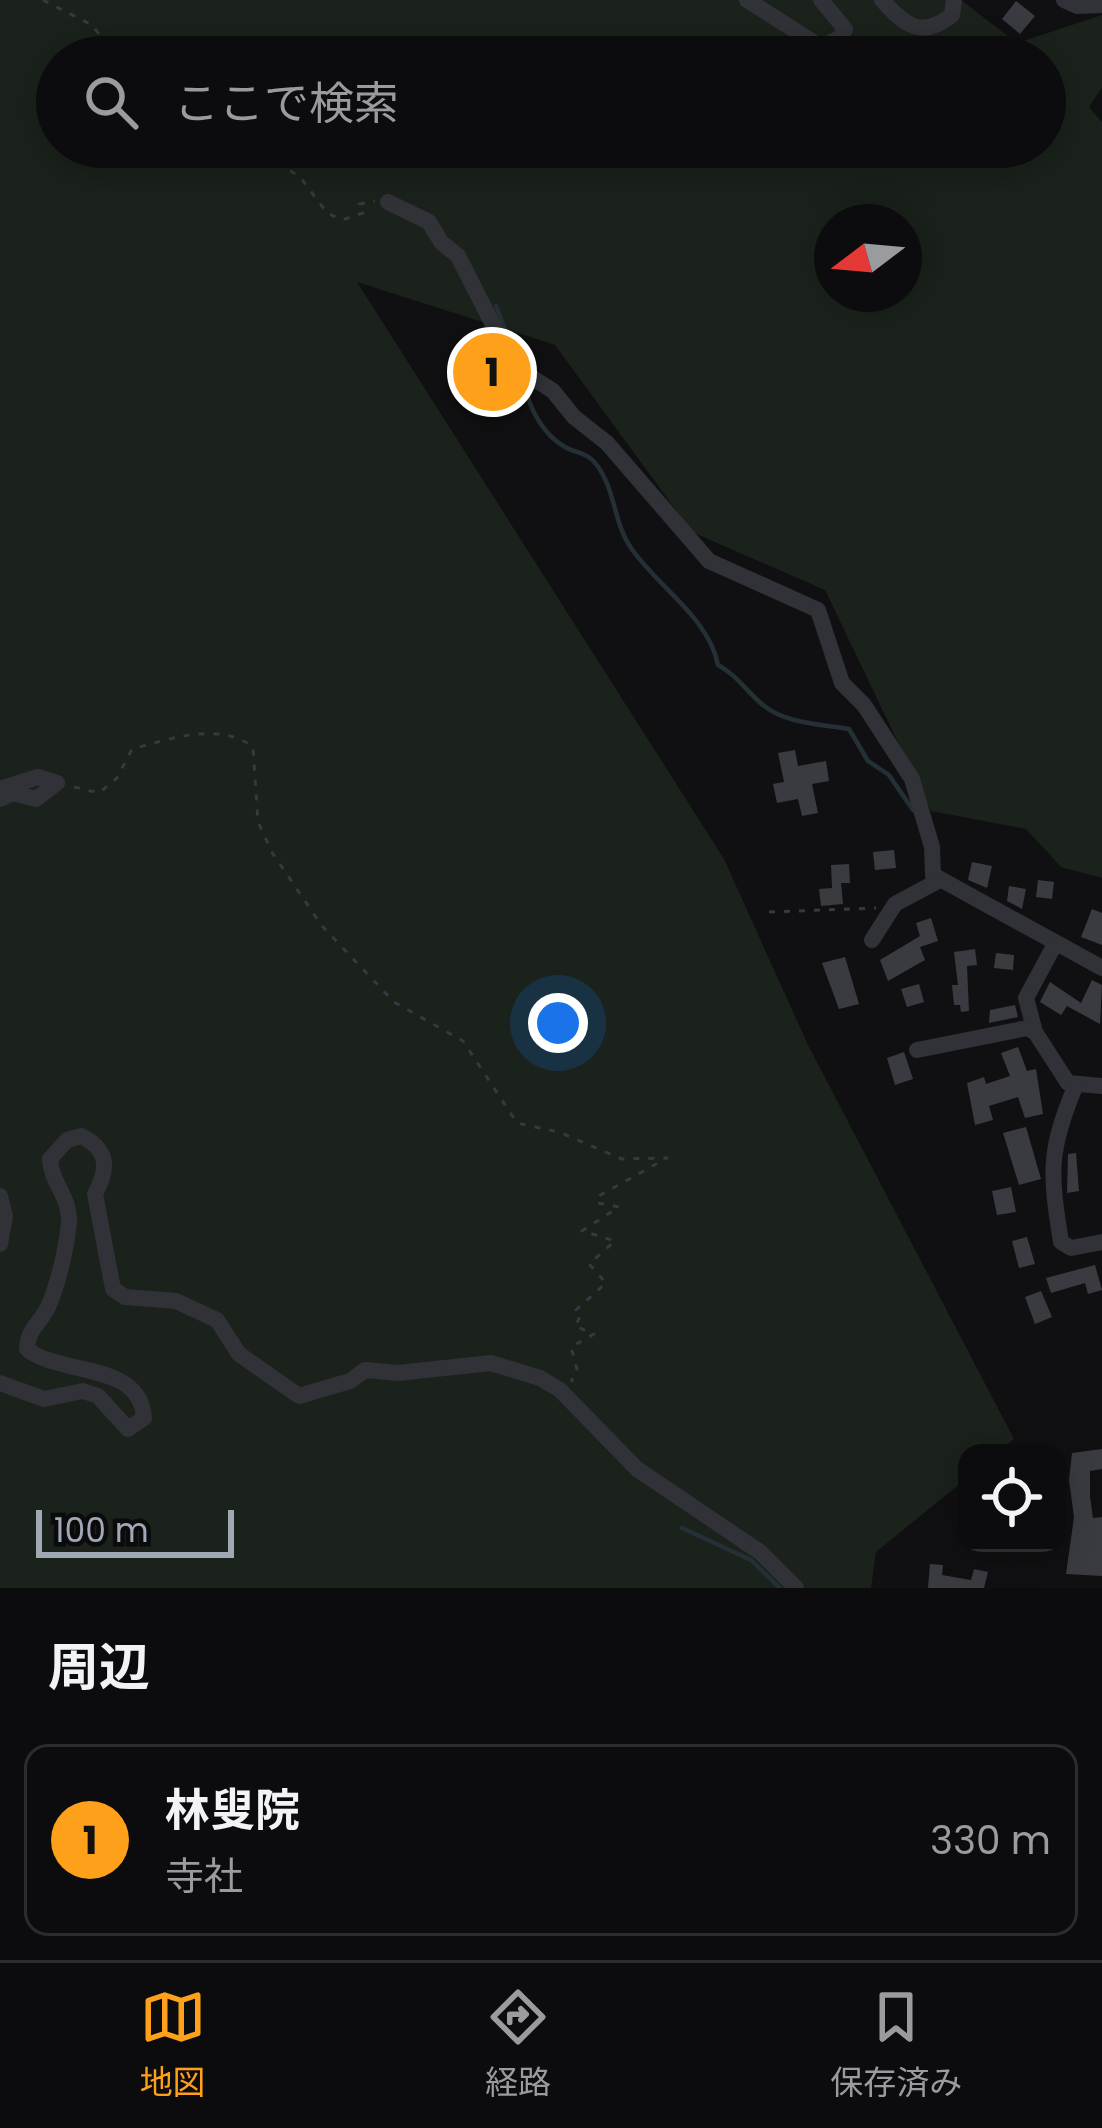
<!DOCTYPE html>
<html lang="ja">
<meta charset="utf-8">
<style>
body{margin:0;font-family:Poppins,"Noto Sans JP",sans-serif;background:#1a1a1c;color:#f1f3f6}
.controls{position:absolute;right:36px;bottom:36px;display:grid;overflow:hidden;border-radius:24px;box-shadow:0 6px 30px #0003}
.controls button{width:108px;height:108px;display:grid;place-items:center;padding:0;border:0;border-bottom:3px solid #2c2c2e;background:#0c0c0e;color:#f1f3f6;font:60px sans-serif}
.compass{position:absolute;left:814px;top:204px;width:108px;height:108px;border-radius:50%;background:#0c0c0e;box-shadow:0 6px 30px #0003;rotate:254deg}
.scale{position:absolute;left:36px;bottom:30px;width:198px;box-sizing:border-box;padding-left:12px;border:6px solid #a0a8b4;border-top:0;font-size:33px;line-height:42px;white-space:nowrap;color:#a0a8b4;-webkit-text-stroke:9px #0b0b0d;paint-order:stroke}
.you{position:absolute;left:558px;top:1023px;width:42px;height:42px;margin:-30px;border:9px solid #fff;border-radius:50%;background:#1a73e8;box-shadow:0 0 0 18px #1a73e833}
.badge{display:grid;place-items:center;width:78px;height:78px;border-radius:50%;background:#ffa01b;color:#111;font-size:39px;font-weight:700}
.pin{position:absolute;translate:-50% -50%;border:6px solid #fff;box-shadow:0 3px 12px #0006}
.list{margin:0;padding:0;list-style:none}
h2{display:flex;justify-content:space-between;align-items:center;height:156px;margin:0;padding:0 48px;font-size:51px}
h2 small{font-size:39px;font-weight:400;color:#9a9b9e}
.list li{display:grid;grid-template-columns:78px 1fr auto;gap:36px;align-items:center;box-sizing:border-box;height:192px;margin:0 24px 24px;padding:0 24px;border:3px solid #2c2c2e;border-radius:24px}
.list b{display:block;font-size:45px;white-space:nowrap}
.list p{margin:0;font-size:39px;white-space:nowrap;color:#9a9b9e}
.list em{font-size:39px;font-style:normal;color:#9a9b9e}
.icon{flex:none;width:66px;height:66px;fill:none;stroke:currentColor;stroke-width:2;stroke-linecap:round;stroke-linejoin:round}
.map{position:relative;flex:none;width:1102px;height:1588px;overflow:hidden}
.search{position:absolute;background:#0c0c0e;box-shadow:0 6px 30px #0003;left:36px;right:36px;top:36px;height:132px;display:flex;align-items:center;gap:30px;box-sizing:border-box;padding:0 42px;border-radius:66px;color:#9a9b9e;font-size:45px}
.sheet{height:372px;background:#0c0c0e}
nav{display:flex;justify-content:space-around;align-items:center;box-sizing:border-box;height:168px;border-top:3px solid #2c2c2e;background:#0c0c0e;font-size:33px;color:#9a9b9e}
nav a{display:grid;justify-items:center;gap:6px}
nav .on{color:#ffa01b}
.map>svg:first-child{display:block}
.green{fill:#1a221b;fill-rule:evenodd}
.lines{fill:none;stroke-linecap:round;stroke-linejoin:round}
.stream{stroke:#253036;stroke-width:4.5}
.building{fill:#3a3b40}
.path{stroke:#37393e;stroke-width:3;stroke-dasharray:6 9;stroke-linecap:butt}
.minor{stroke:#313237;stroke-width:16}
</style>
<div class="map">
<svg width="1102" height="1588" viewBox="0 0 1102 1588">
<rect width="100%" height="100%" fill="#101012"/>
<!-- green -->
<path class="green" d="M0 0H961L1017 43 1102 15V88L1089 107 1102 122V878L1061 867 1026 829 931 811 825 590 692 532 555 345 357 282 724 859 808 1045 1014 1439 997 1453H967V1478L876 1552 871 1588H0ZM57 57H1045V147H57ZM832 222H904V294H832Z"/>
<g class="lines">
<!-- stream -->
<g class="stream">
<polyline points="496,306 507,334"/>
<path d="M526 379C524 402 543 435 565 447 577 454 587 452 596 464 616 490 613 522 631 548 658 587 709 618 718 665 738 676 746 691 763 705 786 724 820 724 849 729L868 761 889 775 913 810"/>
<polyline points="682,1528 751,1560 780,1588"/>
</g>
</g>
<!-- building -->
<g class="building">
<polygon points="1016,1 1035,16 1020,34 1002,19"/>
<polygon points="795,750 798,766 826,761 829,781 812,784 818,813 802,816 798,799 777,803 773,784 784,782 778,753"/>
<polygon points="894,850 896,868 875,870 873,852"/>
<polygon points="972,862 992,866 987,888 968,880"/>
<polygon points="849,864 850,883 841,883 843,904 821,906 819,889 832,888 831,865"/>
<polygon points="1038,880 1054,882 1052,899 1036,897"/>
<polygon points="1009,886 1026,889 1022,909 1007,901"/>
<polygon points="1092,909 1102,913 1102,945 1081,937"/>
<polygon points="931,918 938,941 920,947 925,960 888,981 880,960 920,936 916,923"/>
<polygon points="975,949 977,965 967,966 969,1011 961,1012 960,1005 954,1005 952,985 958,985 954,952"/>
<polygon points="996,953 1014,955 1013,970 994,968"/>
<polygon points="845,957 859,1004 839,1009 822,963"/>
<polygon points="1092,980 1102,985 1100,1024 1067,1006 1061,1015 1040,1002 1050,982 1081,1003"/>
<polygon points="919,984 924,1002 907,1007 901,989"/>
<polygon points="1015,1005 1018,1017 989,1023 990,1010"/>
<polygon points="1018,1047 1027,1071 1036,1069 1043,1114 1025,1118 1018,1097 989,1106 993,1120 975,1125 967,1083 984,1077 986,1084 1010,1076 1001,1053"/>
<polygon points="904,1052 913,1079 895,1085 887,1058"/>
<polygon points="1026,1127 1041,1179 1019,1185 1003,1133"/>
<polygon points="1076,1153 1079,1191 1067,1193 1068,1154"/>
<polygon points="1011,1187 1016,1212 997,1215 992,1191"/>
<polygon points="1027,1237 1035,1264 1019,1268 1012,1241"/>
<polygon points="1095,1265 1102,1290 1088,1294 1085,1283 1051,1293 1046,1278"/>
<polygon points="1041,1291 1052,1317 1035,1324 1025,1297"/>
<polygon points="1102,1449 1102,1469 1090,1471 1090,1496 1093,1518 1102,1517 1102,1576 1066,1574 1074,1517 1069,1480 1072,1453"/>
<polygon points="930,1564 943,1565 942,1575 971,1580 974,1569 988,1572 984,1588 928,1588"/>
</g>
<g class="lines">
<!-- path -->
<g class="path">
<polyline points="43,0 92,25 117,57"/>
<polyline points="252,147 300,177 327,213 342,220 363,213 359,204 375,201"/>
<path d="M74 787 99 793 117 778 132 749C170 739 219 721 253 747L258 822 273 854 322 926 394 1002 463 1041 517 1123 559 1132 622 1159 667 1158 597 1197 598 1203 619 1207 582 1231 615 1241 589 1264 606 1283 576 1310 581 1315 575 1326 594 1334 571 1347 577 1369 571 1382"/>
<polyline points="769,912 876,908"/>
</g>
<!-- minor -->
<g class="minor">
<polyline points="747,0 821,47 840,38 845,29 821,0"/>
<path d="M882 0C905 26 922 39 952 15L954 0"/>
<polyline points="1064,0 1077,6 1102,5"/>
<polyline points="388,202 429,222 441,242 458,256 514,366 553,391 574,417 607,443 709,561 818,610 842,683 864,705 912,779 932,847 933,875 1102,968"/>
<polyline points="0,789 38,777 57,783 36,799 13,793 0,799"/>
<polyline points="872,940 895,904 938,881"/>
<polyline points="1035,1032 1026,998 1055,944"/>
<polyline points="917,1050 1027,1028 1035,1032 1068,1083 1102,1086"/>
<path d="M1075 1087C1048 1152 1050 1173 1061 1242L1071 1248 1102 1242"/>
<polyline points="0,1196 5,1216 0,1244"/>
<path d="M0 1383 44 1399 83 1391 98 1396 128 1429 144 1418C141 1361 59 1376 27 1349 28 1328 40 1324 48 1307 58 1285 67 1246 69 1222 70 1196 51 1183 50 1159L67 1140 81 1136C110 1150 108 1170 95 1194L113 1289 125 1297 176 1301 217 1320 239 1354 299 1396 350 1381 365 1370 398 1373 491 1363 540 1378 560 1390 637 1469 760 1552 796 1588"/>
</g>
</g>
</svg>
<div class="controls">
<button><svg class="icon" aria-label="locate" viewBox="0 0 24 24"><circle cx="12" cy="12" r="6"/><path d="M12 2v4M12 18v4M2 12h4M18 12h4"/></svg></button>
</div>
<svg class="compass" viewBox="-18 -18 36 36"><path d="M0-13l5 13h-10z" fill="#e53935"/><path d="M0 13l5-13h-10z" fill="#9a9b9e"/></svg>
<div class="scale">100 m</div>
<div class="you"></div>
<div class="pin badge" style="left:492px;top:372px">1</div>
<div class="search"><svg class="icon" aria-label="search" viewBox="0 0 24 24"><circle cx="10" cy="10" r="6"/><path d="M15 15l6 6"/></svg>ここで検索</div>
</div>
<section class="sheet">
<h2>周辺<small></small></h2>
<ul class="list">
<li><span class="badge">1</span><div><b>林叟院</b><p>寺社</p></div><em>330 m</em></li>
</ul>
</section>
<nav>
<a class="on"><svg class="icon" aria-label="map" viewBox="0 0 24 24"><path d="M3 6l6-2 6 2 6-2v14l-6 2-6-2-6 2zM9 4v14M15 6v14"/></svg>地図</a>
<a><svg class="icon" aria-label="directions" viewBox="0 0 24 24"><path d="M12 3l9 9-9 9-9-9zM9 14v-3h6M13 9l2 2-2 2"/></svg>経路</a>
<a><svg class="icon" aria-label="saved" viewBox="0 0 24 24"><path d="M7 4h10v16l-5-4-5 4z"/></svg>保存済み</a>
</nav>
